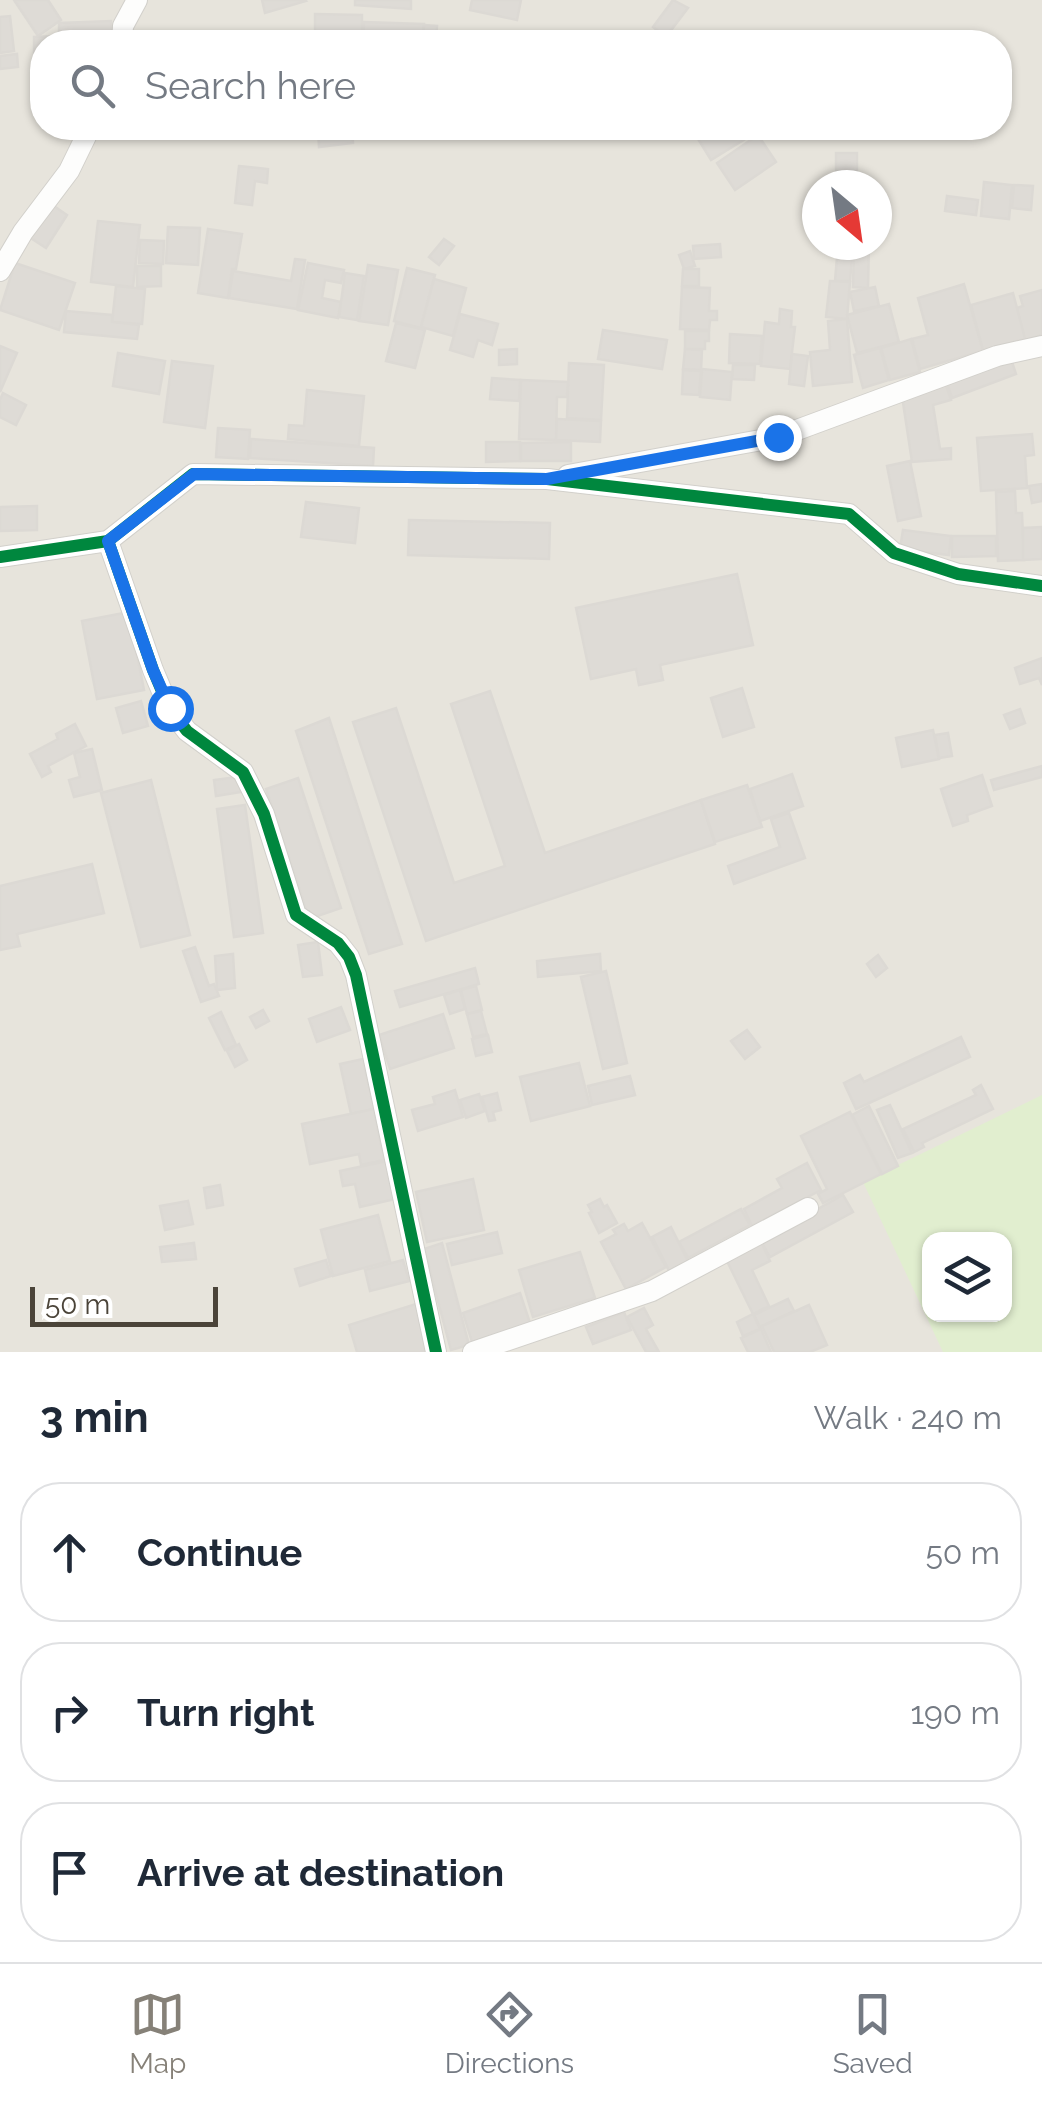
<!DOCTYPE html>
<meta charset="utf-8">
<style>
body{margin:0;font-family:Raleway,sans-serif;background:#f2f2f3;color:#1f2937}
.controls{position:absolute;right:30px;bottom:30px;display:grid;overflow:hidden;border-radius:20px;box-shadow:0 2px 8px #0004}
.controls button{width:90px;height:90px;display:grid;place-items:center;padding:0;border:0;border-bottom:2px solid #e0e1e3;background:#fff;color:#1f2937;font:50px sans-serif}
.compass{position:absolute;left:802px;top:170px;width:90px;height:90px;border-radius:50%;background:#fff;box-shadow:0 2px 8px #0004;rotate:151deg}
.scale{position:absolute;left:30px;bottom:25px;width:188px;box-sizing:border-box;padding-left:10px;border:5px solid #4b4439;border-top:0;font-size:28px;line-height:35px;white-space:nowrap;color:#4b4439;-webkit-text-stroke:8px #fff;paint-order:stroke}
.stop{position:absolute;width:30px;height:30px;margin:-22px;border:8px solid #1a73e8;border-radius:50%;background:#fff}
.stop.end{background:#1a73e8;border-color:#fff;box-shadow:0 2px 10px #0008}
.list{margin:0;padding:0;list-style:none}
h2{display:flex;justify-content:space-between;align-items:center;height:130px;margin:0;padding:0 40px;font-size:42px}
h2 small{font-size:32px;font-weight:400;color:#747a83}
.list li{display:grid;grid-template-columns:65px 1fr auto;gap:30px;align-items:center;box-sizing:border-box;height:140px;margin:0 20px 20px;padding:0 20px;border:2px solid #e0e1e3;border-radius:40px}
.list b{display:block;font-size:38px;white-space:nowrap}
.list em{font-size:32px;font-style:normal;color:#747a83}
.icon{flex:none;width:55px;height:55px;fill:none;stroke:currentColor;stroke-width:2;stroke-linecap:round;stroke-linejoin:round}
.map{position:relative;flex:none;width:1042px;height:1352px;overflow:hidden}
.search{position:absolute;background:#fff;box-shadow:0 2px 8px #0004;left:30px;right:30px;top:30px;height:110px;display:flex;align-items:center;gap:25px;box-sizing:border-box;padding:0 35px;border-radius:40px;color:#747a83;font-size:38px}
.sheet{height:610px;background:#fff}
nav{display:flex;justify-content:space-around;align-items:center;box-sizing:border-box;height:140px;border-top:2px solid #e0e1e3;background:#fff;font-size:28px;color:#747a83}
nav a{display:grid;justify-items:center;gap:5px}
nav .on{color:#868178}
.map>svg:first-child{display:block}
.residential{fill:#e7e4dc;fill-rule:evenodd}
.green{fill:#e1eecf;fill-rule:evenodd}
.building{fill:#dedbd6;stroke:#dcd9d4;stroke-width:2.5}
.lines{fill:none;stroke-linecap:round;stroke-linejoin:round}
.street-casing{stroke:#d2d0cb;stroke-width:22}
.street{stroke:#fdfdfc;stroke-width:20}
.cycleway-casing{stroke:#fff;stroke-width:19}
.cycleway{stroke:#00873e;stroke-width:12}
.route{stroke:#1a73e8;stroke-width:12}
</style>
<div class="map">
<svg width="1042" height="1352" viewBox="0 0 1042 1352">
<rect width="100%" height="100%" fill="#f4f2ee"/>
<!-- residential -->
<path class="residential" d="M0 0H1042V1352H0ZM42 42H1000V128H42ZM817 185H877V245H817ZM930 1240H1004V1314H930Z"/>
<!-- green -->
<path class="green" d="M1042 1095V1352H943L863 1182ZM930 1240H1004V1314H930Z"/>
<!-- building -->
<g class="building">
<polygon points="14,0 48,0 61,20 38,36"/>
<polygon points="262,0 305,0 306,1 265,13"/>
<polygon points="355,0 411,0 411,9 355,5"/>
<polygon points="472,0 521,0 517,20 470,10"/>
<polygon points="673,0 688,8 666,37 653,27"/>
<polygon points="315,14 362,15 362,42 315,42"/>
<polygon points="10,16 14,51 0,53 0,17"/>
<polygon points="111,21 112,42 42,42 42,54 34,54 34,37 59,36 59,23"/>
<polygon points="364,22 424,24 423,42 363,42"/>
<polygon points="424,25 437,26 436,42 423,42"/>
<polygon points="17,54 18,67 0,69 0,56"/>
<polygon points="318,128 352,128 353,143 319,147"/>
<polygon points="694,128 751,128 755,133 711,160 692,129"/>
<polygon points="758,135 776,162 735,190 717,163"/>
<rect x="836" y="153" width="21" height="32"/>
<polygon points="239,166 268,169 267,183 255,181 252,205 235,203"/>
<polygon points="984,182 1012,185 1009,219 981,216"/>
<polygon points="1014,185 1033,186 1031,210 1012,208"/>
<polygon points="947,196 978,200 976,215 945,211"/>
<polygon points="51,204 67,215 46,248 29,237"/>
<polygon points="98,221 140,225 133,287 91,282"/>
<polygon points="168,227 200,228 198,265 166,263"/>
<polygon points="208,229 242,234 236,269 232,269 228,298 198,293"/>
<polygon points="444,239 454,246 439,265 429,257"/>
<polygon points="140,240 164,241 163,264 139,263"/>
<polygon points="720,244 721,257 694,259 693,246"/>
<polygon points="838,245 853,245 850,281 835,281"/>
<polygon points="854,245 869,245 868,288 853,287"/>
<polygon points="690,251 695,266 684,269 679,255"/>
<polygon points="295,259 305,260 297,309 229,298 233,271 291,281"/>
<polygon points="15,263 75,283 59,330 0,310"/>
<polygon points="308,263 344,270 341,283 325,280 322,298 341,302 338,318 298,310"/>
<polygon points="368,265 398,270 388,325 359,321"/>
<polygon points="137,266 161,266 161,286 137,287"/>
<polygon points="407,268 435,275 421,328 394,321"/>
<polygon points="683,269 699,269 699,286 682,286"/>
<polygon points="345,273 364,276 357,320 339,317"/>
<polygon points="434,279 466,288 453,336 421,327"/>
<polygon points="830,281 850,282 847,319 826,317"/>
<polygon points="964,284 983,351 920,369 912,339 928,335 918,298"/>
<polygon points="116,286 145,289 142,324 112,322"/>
<polygon points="682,287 710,288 709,311 717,311 717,320 710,320 709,330 680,329"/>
<polygon points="875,287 879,306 854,311 850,292"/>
<polygon points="1042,290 1042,335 1025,340 1017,308 1023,306 1020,296"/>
<polygon points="1013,293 1025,339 983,350 971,305"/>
<polygon points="889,304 899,342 857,353 847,315"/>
<polygon points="780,309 792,311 791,327 795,327 790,369 761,366 765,322 779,324"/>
<polygon points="66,311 112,315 112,322 139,325 137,339 64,332"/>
<polygon points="460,314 498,324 492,345 478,340 473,357 450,350"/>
<polygon points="847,319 852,382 813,386 810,352 830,350 828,321"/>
<polygon points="396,323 425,330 415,368 386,361"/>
<polygon points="603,330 667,340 662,369 598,359"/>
<polygon points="685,331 709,331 709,341 705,341 705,349 685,349"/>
<polygon points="730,334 762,336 760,364 729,363"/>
<polygon points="911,339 920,372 890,380 881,348"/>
<polygon points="0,346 17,353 0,392"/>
<polygon points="880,348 889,380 863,388 854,355"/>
<polygon points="517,349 517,364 499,365 499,350"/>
<polygon points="685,349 702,350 701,370 683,369"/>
<polygon points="118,353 165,361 159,394 113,386"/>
<polygon points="792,354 808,356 804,386 789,384"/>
<polygon points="1011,359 1016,374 952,398 947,383"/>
<polygon points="172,361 213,366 205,428 164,422"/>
<polygon points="569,363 604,365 601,420 567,418"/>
<polygon points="733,365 755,365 754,380 732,379"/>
<polygon points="702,369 732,372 730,400 700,397"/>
<polygon points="683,370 701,371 699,395 682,394"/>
<polygon points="492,378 520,380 519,401 490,399"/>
<polygon points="521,380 568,382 567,397 557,397 556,440 519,439"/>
<polygon points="945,382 951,400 933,405 940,449 951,448 951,459 912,462 902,396"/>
<polygon points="307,390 364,396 359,446 288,439 289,425 304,426"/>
<polygon points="3,393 26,405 16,425 0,417 0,400"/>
<polygon points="557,419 601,421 600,442 556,440"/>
<polygon points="218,428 250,430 248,459 216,457"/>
<polygon points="1032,434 1034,455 1025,456 1027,488 981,491 977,438"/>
<polygon points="251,439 374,448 373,466 250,458"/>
<polygon points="486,442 520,442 520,461 486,462"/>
<polygon points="571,442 571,461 521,461 521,443"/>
<polygon points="910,461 921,516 898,521 887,466"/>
<polygon points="1042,484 1042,501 1032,503 1029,486"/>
<polygon points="1015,491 1016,513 1022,513 1024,560 998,561 996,492"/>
<polygon points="306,502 359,508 355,543 301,537"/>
<polygon points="37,506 37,530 0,531 0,507"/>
<polygon points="409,520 550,523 549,559 408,555"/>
<polygon points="1042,527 1042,559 1023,560 1023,528"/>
<polygon points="903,530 951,536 949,555 900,549"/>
<polygon points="952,536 996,536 996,556 952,557"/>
<polygon points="737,574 753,645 660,665 663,680 639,685 636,669 591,679 576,608"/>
<polygon points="129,612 144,690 97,699 82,621"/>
<polygon points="1042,658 1042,685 1039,678 1020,684 1015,668"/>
<polygon points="742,688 754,727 723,737 711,698"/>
<polygon points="490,691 545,853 701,800 715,844 426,941 353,722 396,708 454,883 505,866 451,704"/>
<polygon points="141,701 148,726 123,733 116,708"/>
<polygon points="1020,709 1025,723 1010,729 1004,715"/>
<polygon points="329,718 402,944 369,954 296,731"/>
<polygon points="75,724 86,746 48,766 51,772 42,777 30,754 58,739 56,734"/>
<polygon points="933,730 939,759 902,767 896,738"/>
<polygon points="948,733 952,756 939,758 935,735"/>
<polygon points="92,749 102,790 74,797 69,780 80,777 74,753"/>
<polygon points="1042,766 1042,777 994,790 991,780"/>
<polygon points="792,774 803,806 760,821 750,789"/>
<polygon points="982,775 992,806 967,815 968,821 953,826 941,789"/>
<polygon points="238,777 241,792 216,796 214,780"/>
<polygon points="298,778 341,908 309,919 266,789"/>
<polygon points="151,780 190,935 141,947 101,793"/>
<polygon points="747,785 762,827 715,842 701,800"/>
<polygon points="245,805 263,933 234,937 217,809"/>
<polygon points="789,813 805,858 734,884 728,866 780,847 771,819"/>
<polygon points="92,864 104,913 17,934 20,946 0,950 0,886"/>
<polygon points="318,942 322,975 303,977 298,945"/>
<polygon points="195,947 209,986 214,984 219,996 201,1002 183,951"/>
<polygon points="233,954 235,988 217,990 215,956"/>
<polygon points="600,954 601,971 538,977 537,961"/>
<polygon points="878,955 887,968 876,977 867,964"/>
<polygon points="475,968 479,984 400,1007 395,991"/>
<polygon points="606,971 627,1063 603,1069 581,977"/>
<polygon points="476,986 482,1010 467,1014 461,990"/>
<polygon points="460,990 465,1009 450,1014 444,995"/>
<polygon points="341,1007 350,1030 317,1042 309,1019"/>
<polygon points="263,1010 269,1021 256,1028 250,1017"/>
<polygon points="481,1011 487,1034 473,1037 467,1014"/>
<polygon points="221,1012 236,1045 225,1050 209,1018"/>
<polygon points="443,1014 454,1048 390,1069 379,1035"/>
<polygon points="747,1030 760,1047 745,1059 731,1041"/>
<polygon points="488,1035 492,1052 476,1056 472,1039"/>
<polygon points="961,1037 970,1057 856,1109 844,1083 860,1075 864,1082"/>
<polygon points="239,1044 247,1060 235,1067 227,1051"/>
<polygon points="363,1059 374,1109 351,1114 340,1064"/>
<polygon points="579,1063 590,1106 531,1121 520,1077"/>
<polygon points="630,1076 635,1095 592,1105 588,1086"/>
<polygon points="981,1085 993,1109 922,1143 924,1147 914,1152 903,1129 976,1095 973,1090"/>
<polygon points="455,1090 463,1117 418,1131 412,1110 435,1104 433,1097"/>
<polygon points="497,1093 501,1110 493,1112 495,1120 489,1121 482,1097"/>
<polygon points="479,1094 485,1111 466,1118 460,1100"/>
<polygon points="890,1105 912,1153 898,1158 877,1110"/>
<polygon points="869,1106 898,1166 882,1174 852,1115"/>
<polygon points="374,1109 384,1160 361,1165 359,1154 310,1164 302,1124"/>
<polygon points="850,1112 881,1174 823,1203 818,1194 827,1189 801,1136"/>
<polygon points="387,1161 395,1199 360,1207 355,1184 343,1186 340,1171"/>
<polygon points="807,1163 821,1190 752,1226 744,1209 782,1188 777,1179"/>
<polygon points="473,1179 484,1230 427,1242 416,1192"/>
<polygon points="220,1185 223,1205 207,1208 204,1188"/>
<polygon points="843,1195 853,1212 770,1257 761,1241"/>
<polygon points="600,1199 604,1207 607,1205 617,1223 599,1233 589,1213 592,1212 588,1205"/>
<polygon points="188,1201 193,1224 165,1230 160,1206"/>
<polygon points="741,1209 750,1225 688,1258 679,1242"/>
<polygon points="378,1215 390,1261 333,1276 321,1230"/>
<polygon points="642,1223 666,1267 626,1289 601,1242 616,1234 613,1230 624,1224 628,1231"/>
<polygon points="671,1227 688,1261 669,1271 652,1237"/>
<polygon points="497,1232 502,1253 452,1265 447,1244"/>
<polygon points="760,1240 770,1261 752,1270 769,1306 753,1314 725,1257"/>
<polygon points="194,1243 196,1259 162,1262 160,1247"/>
<polygon points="442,1243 469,1345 451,1350 424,1249"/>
<polygon points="580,1252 595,1298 533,1317 519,1270"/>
<polygon points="326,1260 331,1276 300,1286 295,1269"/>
<polygon points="403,1260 409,1281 370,1291 365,1270"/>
<polygon points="520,1293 531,1326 473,1345 463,1313"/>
<polygon points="788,1299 794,1311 760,1327 754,1315"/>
<polygon points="416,1304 430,1349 420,1352 357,1352 349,1325"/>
<polygon points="809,1305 827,1345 810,1352 774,1352 762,1326"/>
<polygon points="644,1308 653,1325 646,1329 659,1352 646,1352 627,1317"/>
<polygon points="624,1312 631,1330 593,1344 586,1327"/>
<polygon points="753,1314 760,1329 743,1336 737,1322"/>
<polygon points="761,1329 771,1352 748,1352 741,1338"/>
</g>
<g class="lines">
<defs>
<g id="street">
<polyline points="122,42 123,26 137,0"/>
<polyline points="0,271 23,232 69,171 90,128"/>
<polyline points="568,475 778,437 997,356 1042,346"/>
<polyline points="108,541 153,670 169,708 187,731 243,772 264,814 296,915 338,943 349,957 356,975 436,1352"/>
<polyline points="0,557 108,541 193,474 547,479 849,514 894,553 958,574 1042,586"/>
<polyline points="473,1352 652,1291 808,1208"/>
</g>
</defs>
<!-- street casing -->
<use href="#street" class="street-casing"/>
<!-- street -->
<use href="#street" class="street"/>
<defs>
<g id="cycleway">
<polyline points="108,541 153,670 169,708 187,731 243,772 264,814 296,915 338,943 349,957 356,975 436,1352"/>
<polyline points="0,557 108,541 193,474 547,479 849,514 894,553 958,574 1042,586"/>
</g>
</defs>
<!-- cycleway casing -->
<use href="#cycleway" class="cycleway-casing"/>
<!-- cycleway -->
<use href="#cycleway" class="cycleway"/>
</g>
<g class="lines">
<!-- route -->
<polyline class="route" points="170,708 153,670 108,541 194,474 547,479 778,437"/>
</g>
</svg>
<div class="controls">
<button><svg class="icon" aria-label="layers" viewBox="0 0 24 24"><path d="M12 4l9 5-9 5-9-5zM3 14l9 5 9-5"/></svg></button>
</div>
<svg class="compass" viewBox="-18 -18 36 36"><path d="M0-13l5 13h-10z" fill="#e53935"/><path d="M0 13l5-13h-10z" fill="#747a83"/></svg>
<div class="scale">50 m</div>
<div class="stop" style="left:170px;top:708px"></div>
<div class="stop end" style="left:778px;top:437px"></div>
<div class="search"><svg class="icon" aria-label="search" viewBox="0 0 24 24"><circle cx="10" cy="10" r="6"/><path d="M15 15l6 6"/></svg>Search here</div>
</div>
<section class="sheet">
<h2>3 min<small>Walk · 240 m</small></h2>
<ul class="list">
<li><svg class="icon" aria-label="ahead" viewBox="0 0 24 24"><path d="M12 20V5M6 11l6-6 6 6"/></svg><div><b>Continue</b></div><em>50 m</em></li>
<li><svg class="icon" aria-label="right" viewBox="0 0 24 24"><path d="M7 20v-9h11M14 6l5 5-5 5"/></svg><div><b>Turn right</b></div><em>190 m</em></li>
<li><svg class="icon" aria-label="arrive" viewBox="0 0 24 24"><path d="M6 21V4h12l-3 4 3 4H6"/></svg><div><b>Arrive at destination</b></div></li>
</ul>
</section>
<nav>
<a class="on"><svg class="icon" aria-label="map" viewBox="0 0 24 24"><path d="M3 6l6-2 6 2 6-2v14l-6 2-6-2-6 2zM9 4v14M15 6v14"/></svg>Map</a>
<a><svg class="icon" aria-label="directions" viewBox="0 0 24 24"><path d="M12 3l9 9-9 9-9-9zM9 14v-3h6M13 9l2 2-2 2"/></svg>Directions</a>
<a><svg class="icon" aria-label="saved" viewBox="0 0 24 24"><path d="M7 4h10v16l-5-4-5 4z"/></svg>Saved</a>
</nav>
